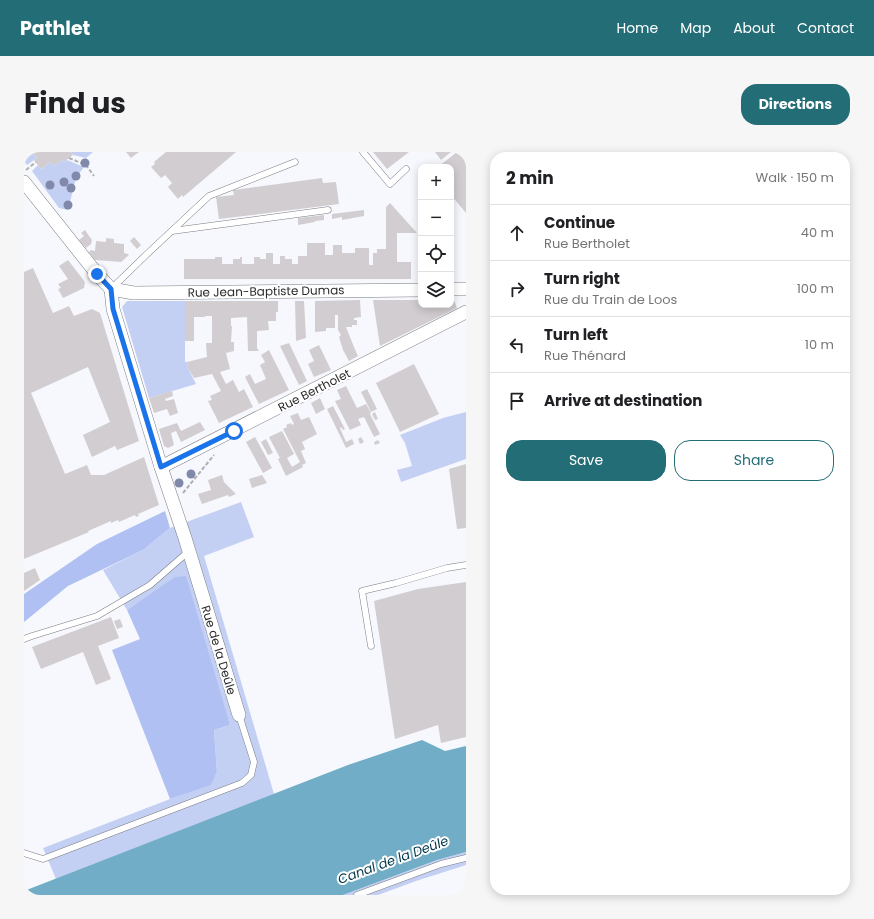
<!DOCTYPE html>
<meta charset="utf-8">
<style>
body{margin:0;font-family:Poppins,sans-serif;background:#f6f6f6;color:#202124}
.controls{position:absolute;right:12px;top:12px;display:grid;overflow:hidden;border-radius:8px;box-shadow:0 2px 10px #0003}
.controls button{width:36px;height:36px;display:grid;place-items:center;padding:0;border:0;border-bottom:1px solid #e0e0e0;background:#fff;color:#202124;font:20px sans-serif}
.stop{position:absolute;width:12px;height:12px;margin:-9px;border:3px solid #1a73e8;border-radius:50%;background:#fff}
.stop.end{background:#1a73e8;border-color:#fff;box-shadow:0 1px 4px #0008}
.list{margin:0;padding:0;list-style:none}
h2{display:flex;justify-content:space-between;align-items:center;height:52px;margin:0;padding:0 16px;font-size:17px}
h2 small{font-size:13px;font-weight:400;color:#757577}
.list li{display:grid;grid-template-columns:26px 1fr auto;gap:12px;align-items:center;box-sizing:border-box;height:56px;padding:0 16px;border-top:1px solid #e0e0e0}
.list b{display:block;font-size:15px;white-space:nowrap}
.list p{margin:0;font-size:13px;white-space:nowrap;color:#757577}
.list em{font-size:13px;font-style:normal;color:#757577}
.actions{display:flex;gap:8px;padding:12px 16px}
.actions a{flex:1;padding:9px 0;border:1px solid #236d77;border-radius:16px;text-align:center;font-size:14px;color:#236d77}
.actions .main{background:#236d77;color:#fff}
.icon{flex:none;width:22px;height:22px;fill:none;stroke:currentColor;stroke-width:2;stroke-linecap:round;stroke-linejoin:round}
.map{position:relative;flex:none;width:442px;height:743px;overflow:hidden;border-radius:16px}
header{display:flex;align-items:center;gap:24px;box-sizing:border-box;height:56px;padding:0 20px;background:#236d77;color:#fff}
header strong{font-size:19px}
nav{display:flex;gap:22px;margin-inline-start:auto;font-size:14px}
.intro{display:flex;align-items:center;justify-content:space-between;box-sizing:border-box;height:96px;padding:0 24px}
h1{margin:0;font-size:28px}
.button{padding:10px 18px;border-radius:16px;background:#236d77;color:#fff;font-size:14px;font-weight:700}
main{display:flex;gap:24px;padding:0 24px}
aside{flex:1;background:#fff;border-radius:16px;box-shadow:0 2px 10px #0003}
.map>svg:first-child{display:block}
.green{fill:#c4d0f3}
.forest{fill:#b0c0f2}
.water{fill:#71adc7}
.building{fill:#d2cdd0}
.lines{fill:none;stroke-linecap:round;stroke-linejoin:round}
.lane-casing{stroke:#7a7c80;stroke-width:7}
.street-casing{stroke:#7a7c80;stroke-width:14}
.path{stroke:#aeb0b4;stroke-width:2;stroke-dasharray:4 2;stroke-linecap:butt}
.lane{stroke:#fff;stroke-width:6}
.street{stroke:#fff;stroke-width:13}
.tree{fill:#8189ab}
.route{stroke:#1a73e8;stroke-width:5}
.labels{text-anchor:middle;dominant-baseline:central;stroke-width:4;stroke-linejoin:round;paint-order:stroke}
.street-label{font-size:12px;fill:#2b2b2d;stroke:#fff}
.water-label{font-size:13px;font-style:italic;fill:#003749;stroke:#fff}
</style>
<header>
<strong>Pathlet</strong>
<nav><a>Home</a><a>Map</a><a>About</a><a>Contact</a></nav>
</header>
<div class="intro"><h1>Find us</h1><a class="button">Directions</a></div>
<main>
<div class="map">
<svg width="442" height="743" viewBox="0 0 442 743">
<rect width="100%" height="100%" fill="#f6f8fd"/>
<!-- green -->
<g class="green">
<polygon points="0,0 8,0 13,6 3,13 0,9"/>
<polygon points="47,0 69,0 62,6 49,3"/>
<polygon points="38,8 40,10 43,8 60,15 52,26 44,58 35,56 8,19 14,13 17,17 27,10 30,14"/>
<polygon points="103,149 161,149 161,210 163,210 164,216 172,232 125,246 98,155"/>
<polygon points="442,260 442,307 377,330 373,318 388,314 381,291 376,283 419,266"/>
<polygon points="217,350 230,385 180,404 250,642 32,727 19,696 146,647 187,632 193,620 190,578 206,573 151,426 103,458 79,418 119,398 146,376"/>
<polygon points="442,700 442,713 392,729 354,743 319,743 413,708"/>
</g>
<!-- forest -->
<g class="forest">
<polygon points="141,359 146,376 119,398 44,434 0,470 0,442 73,392"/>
<polygon points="162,424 206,573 190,578 193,620 187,633 146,647 88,498 116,487 103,458 151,425"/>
</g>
<!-- water -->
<polygon class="water" points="398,588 421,599 442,594 442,700 413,708 319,743 0,743 0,739 324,613"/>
<!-- building -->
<g class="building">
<polygon points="8,0 47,0 49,3 40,10 38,8 30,14 27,10 17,17 10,8 13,6"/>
<polygon points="102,0 115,0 107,6"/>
<polygon points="142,0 212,0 159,45 158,43 154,47 144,35 148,31 141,23 137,26 127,15 131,12 130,10"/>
<polygon points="349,0 385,0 363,17"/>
<polygon points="411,0 427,0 417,8"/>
<polygon points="433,0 442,0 442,61 427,43 427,15 414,15"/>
<polygon points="298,26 299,31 312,30 315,52 195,67 192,45 210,43 209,38"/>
<polygon points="366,51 393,81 373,81 373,110 387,110 387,127 160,127 160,107 191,107 191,105 198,105 198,112 209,112 209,107 216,107 216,105 218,105 218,112 230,112 230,105 236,105 236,107 242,107 242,101 249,101 249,112 256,112 256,104 261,104 261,107 268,107 268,112 274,112 274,104 283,104 283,91 301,91 301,103 309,103 309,93 318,93 318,101 331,101 331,96 345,96 345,113 349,113 349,101 353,101 353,97 362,97 362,55"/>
<polygon points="340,58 340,64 318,68 318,65 308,67 308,62"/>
<polygon points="300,63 300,68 291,69 291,70 274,73 274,66"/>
<polygon points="61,78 68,88 67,92 62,96 55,88 60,84 57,81"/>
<polygon points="110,85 117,93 113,97 106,89"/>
<polygon points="82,86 90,87 90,91 100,92 100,101 104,102 105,103 97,110 71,108 65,100 67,98 71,99 72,89 82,90"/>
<polygon points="44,108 61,130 60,136 39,146 34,137 37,136 34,132 44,127 35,114"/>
<polygon points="9,116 29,161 45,154 50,164 68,157 76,161 115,289 93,298 91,294 68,305 59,283 86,270 64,215 7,241 41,322 63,313 67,323 80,323 120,305 135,353 114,362 115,364 112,365 111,363 95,370 94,368 87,371 87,369 64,379 65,380 0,407 0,120"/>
<polygon points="336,148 337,165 330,166 330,168 333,168 333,173 328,173 328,175 322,175 330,195 334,204 325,209 319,198 315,185 317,183 314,178 314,163 311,163 311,176 302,176 302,179 291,180 291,149"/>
<polygon points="349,148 397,148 397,153 427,153 427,148 430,148 433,156 356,194"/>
<polygon points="161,149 254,149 254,160 252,160 252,169 244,169 245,178 233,179 233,196 235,199 224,199 223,165 207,166 207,174 208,174 207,190 210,190 210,199 202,201 206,217 196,220 202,232 209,228 215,240 220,237 229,255 195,271 184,249 188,248 186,244 197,239 188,222 170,226 164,216 163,210 183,205 182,191 188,191 188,164 181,164 181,165 170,165 170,189 161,189"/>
<polygon points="271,149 280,149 282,186 272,189"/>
<polygon points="265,191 283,229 275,233 256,194"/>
<polygon points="295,193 307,218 290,225 284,212 290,209 285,198"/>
<polygon points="245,198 265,238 235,252 221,225 226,222 231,232 242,227 236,213 241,210 237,203"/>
<polygon points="390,212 415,262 376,280 352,231"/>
<polygon points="322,234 333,256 342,252 347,261 346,262 356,282 350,285 340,265 334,267 337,273 326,278 311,249 317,247 313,238"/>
<polygon points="343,237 353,257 347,260 337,240"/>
<polygon points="148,239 149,244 141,247 142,249 150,247 154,261 146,264 143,257 130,261 125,246"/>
<polygon points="296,246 301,257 292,262 287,251"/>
<polygon points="309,254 321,277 319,278 317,275 316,276 322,290 328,287 330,292 322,296 303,257"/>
<polygon points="351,260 354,267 351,268 348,262"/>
<polygon points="274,261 277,268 285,265 293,282 278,290 281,297 277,299 282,311 278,313 279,315 262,324 254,307 256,306 245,285 258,279 270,302 263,306 268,315 276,310 259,277 263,275 262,273 267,271 268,273 270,272 266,264"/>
<polygon points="176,270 181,278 157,290 152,279 147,281 150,293 144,296 140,294 135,277 153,271 157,279"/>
<polygon points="231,285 248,316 239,321 222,290"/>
<polygon points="337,285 340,290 336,292 334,287"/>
<polygon points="242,287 249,301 244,303 237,290"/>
<polygon points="354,288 356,291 351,293 350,290"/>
<polygon points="442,312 442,376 433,377 425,317"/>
<polygon points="198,323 200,330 212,342 205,345 204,343 178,352 174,342 187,338 184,328"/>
<polygon points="238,323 243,331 228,336 225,327"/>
<polygon points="11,416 16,428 0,439 0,421"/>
<polygon points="442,430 442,585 417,591 414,573 371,587 350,449 394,437"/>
<polygon points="87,465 95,486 74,494 87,527 72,533 59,500 17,517 8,495"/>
<polygon points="96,467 99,475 93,477 90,469"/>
</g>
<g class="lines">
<defs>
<g id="lane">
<polyline points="339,0 366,32 382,17"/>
<polyline points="148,79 304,58"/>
<polyline points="88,136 122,103 185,44 271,10"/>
<polyline points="0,487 8,484 73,464 126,433 165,399"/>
<polyline points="347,494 338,439 372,431 423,416 442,413"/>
<polyline points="0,701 19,707 218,631 227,623 230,610 215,563"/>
<polyline points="333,743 417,712 442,706"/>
</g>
<g id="street">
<polyline points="0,30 73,122 87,137"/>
<polyline points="87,137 89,157 137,315 161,386 215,563"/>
<polyline points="87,137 110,141 397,138"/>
<polyline points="427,137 442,137"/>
<polyline points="137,315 442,160"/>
</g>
</defs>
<!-- lane casing -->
<use href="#lane" class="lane-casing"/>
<!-- street casing -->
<use href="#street" class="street-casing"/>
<!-- path -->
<g class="path">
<polyline points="45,6 62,13 70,24"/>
<polyline points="2,18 12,10"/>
<polyline points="159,341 190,303"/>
</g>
<!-- lane -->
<use href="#lane" class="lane"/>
<!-- street -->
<use href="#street" class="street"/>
</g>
<!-- trees -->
<g class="tree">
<circle cx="61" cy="11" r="4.5"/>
<circle cx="52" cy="24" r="4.5"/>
<circle cx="40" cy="30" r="4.5"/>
<circle cx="26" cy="33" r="4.5"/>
<circle cx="47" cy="36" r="4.5"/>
<circle cx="44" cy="53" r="4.5"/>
<circle cx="167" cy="322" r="4.5"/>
<circle cx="155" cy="331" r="4.5"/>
</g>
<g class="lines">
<!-- route -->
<polyline class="route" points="73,122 87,137 89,157 137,315 210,279"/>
</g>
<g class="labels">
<!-- street labels -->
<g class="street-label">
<text transform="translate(242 139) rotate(-1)">Rue Jean-Baptiste Dumas</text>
<text transform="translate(290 238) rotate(-27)">Rue Bertholet</text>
<text transform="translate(195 498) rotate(73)">Rue de la Deûle</text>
</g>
<!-- water labels -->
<g class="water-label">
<text transform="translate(369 708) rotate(-20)">Canal de la Deûle</text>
</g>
</g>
</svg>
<div class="controls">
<button>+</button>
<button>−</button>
<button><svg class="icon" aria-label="locate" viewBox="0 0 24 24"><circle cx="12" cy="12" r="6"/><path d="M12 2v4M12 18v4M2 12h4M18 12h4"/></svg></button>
<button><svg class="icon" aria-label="layers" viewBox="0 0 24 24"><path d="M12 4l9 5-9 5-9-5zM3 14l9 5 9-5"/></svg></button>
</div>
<div class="stop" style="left:210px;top:279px"></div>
<div class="stop end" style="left:73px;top:122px"></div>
</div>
<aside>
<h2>2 min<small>Walk · 150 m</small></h2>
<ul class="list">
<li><svg class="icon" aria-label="ahead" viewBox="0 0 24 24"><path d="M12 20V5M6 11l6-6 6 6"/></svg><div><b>Continue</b><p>Rue Bertholet</p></div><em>40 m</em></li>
<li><svg class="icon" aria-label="right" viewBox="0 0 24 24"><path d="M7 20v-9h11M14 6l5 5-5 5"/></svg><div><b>Turn right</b><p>Rue du Train de Loos</p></div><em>100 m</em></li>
<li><svg class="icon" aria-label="left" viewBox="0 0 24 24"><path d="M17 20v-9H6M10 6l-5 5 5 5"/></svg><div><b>Turn left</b><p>Rue Thénard</p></div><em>10 m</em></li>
<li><svg class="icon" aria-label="arrive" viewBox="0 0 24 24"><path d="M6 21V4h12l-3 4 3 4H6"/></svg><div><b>Arrive at destination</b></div></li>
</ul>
<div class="actions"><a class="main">Save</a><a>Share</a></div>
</aside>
</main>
